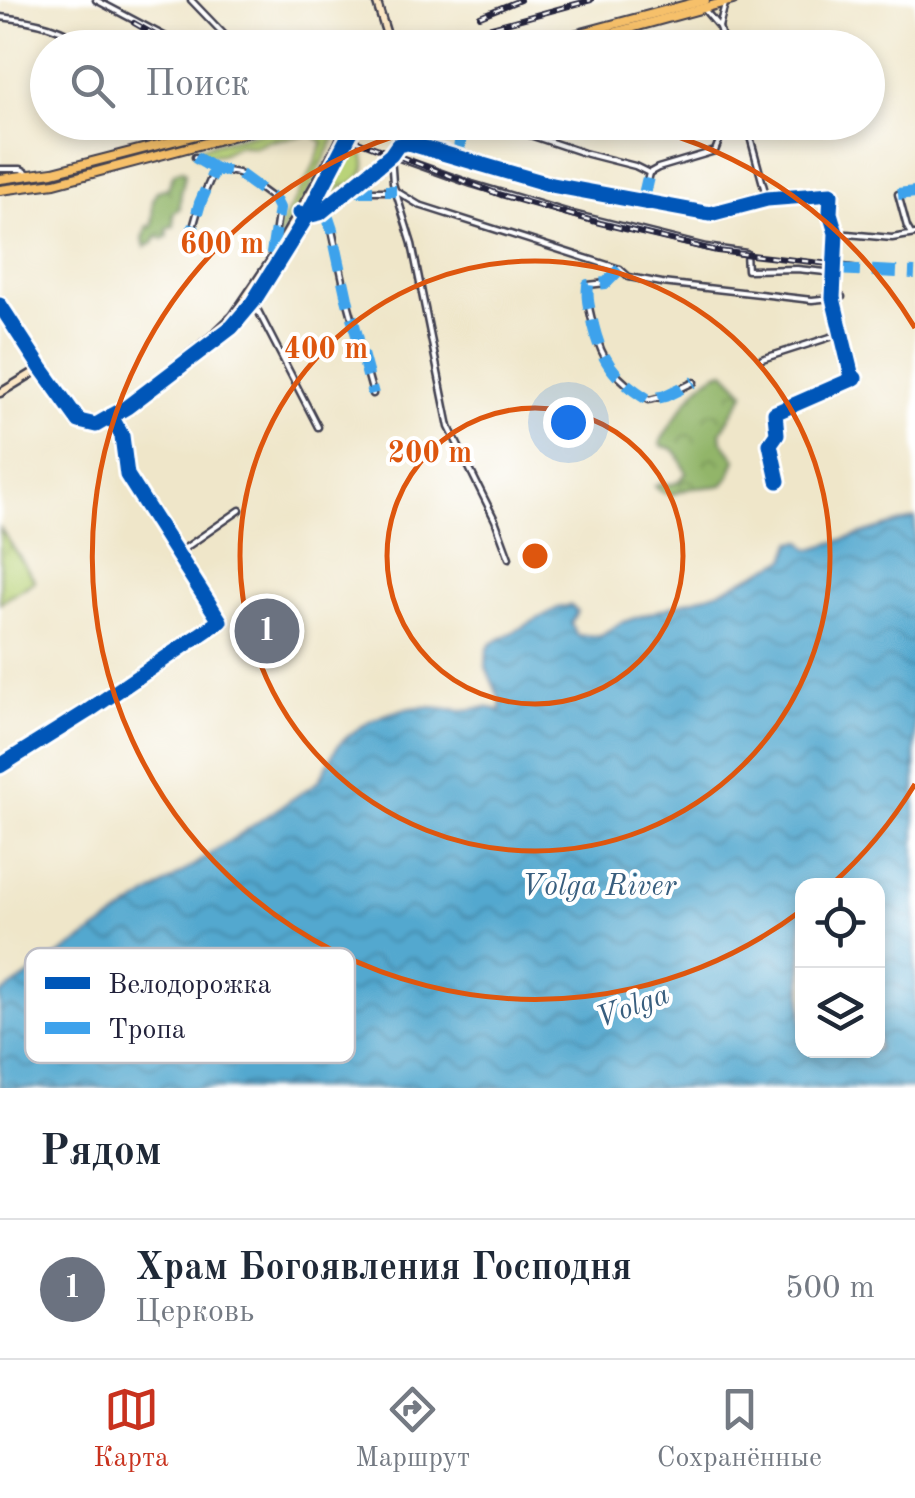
<!DOCTYPE html>
<html lang="ru">
<meta charset="utf-8">
<style>
body{margin:0;font-family:"Old Standard TT",serif;background:#f6f6f7;color:#1f2937}
.controls{position:absolute;right:30px;bottom:30px;display:grid;overflow:hidden;border-radius:20px;box-shadow:0 5px 15px #0003}
.controls button{width:90px;height:90px;display:grid;place-items:center;padding:0;border:0;border-bottom:2px solid #e0e1e3;background:#fff;color:#1f2937;font:50px sans-serif}
.you{position:absolute;left:568px;top:422px;width:35px;height:35px;margin:-25px;border:8px solid #fff;border-radius:50%;background:#1a73e8;box-shadow:0 0 0 15px #1a73e833}
.badge{display:grid;place-items:center;width:65px;height:65px;border-radius:50%;background:#c8321e;color:#fff;font-size:32px;font-weight:700}
.pin{position:absolute;translate:-50% -50%;border:5px solid #fff;box-shadow:0 2px 10px #0006}
.list{margin:0;padding:0;list-style:none}
h2{display:flex;justify-content:space-between;align-items:center;height:130px;margin:0;padding:0 40px;font-size:42px}
h2 small{font-size:32px;font-weight:400;color:#747a83}
.list li{display:grid;grid-template-columns:65px 1fr auto;gap:30px;align-items:center;box-sizing:border-box;height:140px;padding:0 40px;border-top:2px solid #e0e1e3}
.list b{display:block;font-size:38px;white-space:nowrap}
.list p{margin:0;font-size:32px;white-space:nowrap;color:#747a83}
.list em{font-size:32px;font-style:normal;color:#747a83}
.icon{flex:none;width:55px;height:55px;fill:none;stroke:currentColor;stroke-width:2;stroke-linecap:round;stroke-linejoin:round}
.map{position:relative;flex:none;width:915px;height:1088px;overflow:hidden}
.search{position:absolute;background:#fff;box-shadow:0 5px 15px #0003;left:30px;right:30px;top:30px;height:110px;display:flex;align-items:center;gap:25px;box-sizing:border-box;padding:0 35px;border-radius:55px;color:#747a83;font-size:38px}
.sheet{height:270px;background:#fff}
nav{display:flex;justify-content:space-around;align-items:center;box-sizing:border-box;height:140px;border-top:2px solid #e0e1e3;background:#fff;font-size:28px;color:#747a83}
nav a{display:grid;justify-items:center;gap:5px}
nav .on{color:#c8321e}
.map>svg:first-child{display:block}
.grass{fill:url(#grass-tufts);stroke:#6e7a5a;stroke-width:2.5}
.forest{fill:url(#forest-crowns);stroke:#5a6c52;stroke-width:2.5}
.park{fill:url(#park-crowns);stroke:#6e7a5a;stroke-width:2.5}
.water{fill:url(#water-waves);stroke:#3a6585;stroke-width:2.5;fill-rule:evenodd}
.lines{fill:none;stroke-linecap:round;stroke-linejoin:round}
.street-casing{stroke:#413f50;stroke-width:9}
.secondary-casing{stroke:#413f50;stroke-width:11}
.primary-casing{stroke:#413f50;stroke-width:12}
.street{stroke:#fff;stroke-width:4}
.secondary{stroke:#fbe6c4;stroke-width:6}
.primary{stroke:#f6c06b;stroke-width:8}
.rail-casing{stroke:#22223b;stroke-width:6}
.rail{stroke:#fff;stroke-width:2.5;stroke-dasharray:8;stroke-linecap:butt}
.secondary-bridge-casing{stroke:#413f50;stroke-width:11;stroke-linecap:butt}
.secondary-bridge{stroke:#fbe6c4;stroke-width:6}
.quiet{stroke:#3ea2ec;stroke-width:12;stroke-dasharray:25 12;stroke-linecap:butt}
.cycleway-casing{stroke:#fff;stroke-width:21}
.cycleway{stroke:#0057b8;stroke-width:15}
.ring{fill:none;stroke:#de560e;stroke-width:5}
.labels{text-anchor:middle;dominant-baseline:central;stroke-width:8;stroke-linejoin:round;paint-order:stroke}
.water-label{font-size:30px;font-style:italic;fill:#385e7e;stroke:#fff}
.key{fill:#fff;stroke:#bdbdc4;stroke-width:2.5}
.key-label{font-size:28px;fill:#22223b}
.centre{fill:#de560e;stroke:#fff;stroke-width:5}
.ring-label{font-size:30px;text-anchor:middle;font-weight:bold;fill:#de560e;stroke:#fff;stroke-width:8;stroke-linejoin:round;paint-order:stroke}
</style>
<div class="map">
<svg width="915" height="1088" viewBox="0 0 915 1088">
<defs>
<pattern id="grass-tufts" width="24" height="20" patternUnits="userSpaceOnUse" patternTransform="scale(2.5)"><rect width="24" height="20" fill="#b9d379"/><path d="M3 7l-1-3M5 7V3M7 7l1-3M15 17l-1-3M17 17v-4M19 17l1-3" fill="none" stroke="#9fb56a"/></pattern>
<pattern id="forest-crowns" width="20" height="18" patternUnits="userSpaceOnUse" patternTransform="scale(2.5)"><rect width="20" height="18" fill="#92b569"/><path d="M2 6a3 3 0 1 1 6 0M12 15a3 3 0 1 1 6 0" fill="none" stroke="#779358"/></pattern>
<pattern id="park-crowns" width="20" height="18" patternUnits="userSpaceOnUse" patternTransform="scale(2.5)"><rect width="20" height="18" fill="#b9d379"/><path d="M2 6a3 3 0 1 1 6 0M12 15a3 3 0 1 1 6 0" fill="none" stroke="#9fb56a"/></pattern>
<pattern id="water-waves" width="16" height="10" patternUnits="userSpaceOnUse" patternTransform="scale(2.5)"><rect width="16" height="10" fill="#53a8cf"/><path d="M0 5q4-4 8 0t8 0" fill="none" stroke="#4488a9"/></pattern>
</defs>
<rect width="100%" height="100%" fill="#fff"/>
<filter id="ink" filterUnits="userSpaceOnUse"><feTurbulence type="fractalNoise" baseFrequency=".01" numOctaves="2"/><feDisplacementMap in="SourceGraphic" scale="20" xChannelSelector="R" yChannelSelector="G"/><feConvolveMatrix kernelMatrix="1 2 1 2 8 2 1 2 1" color-interpolation-filters="sRGB"/></filter>
<filter id="wash" filterUnits="userSpaceOnUse"><feTurbulence type="fractalNoise" baseFrequency=".0048" numOctaves="4" result="noise"/><feDisplacementMap in="SourceGraphic" scale="40" xChannelSelector="R" yChannelSelector="G"/><feGaussianBlur stdDeviation="2.25" result="paint"/><feColorMatrix in="noise" values="0 0 0 0 0 0 0 0 0 0 0 0 0 0 0 0 0 1.4 0 .05"/><feComposite in="paint" operator="in"/></filter>
<g filter="url(#wash)">
<rect width="100%" height="100%" fill="#efe6c9"/>
<!-- grass -->
<g class="grass">
<polygon points="294,123 342,123 309,190 277,241 276,232 310,175 323,143 312,134 268,141 254,147 238,145 221,154 197,156 195,149"/>
<path d="M350 142C358 147 364 151 365 162 367 184 342 184 331 195 330 196 321 208 320 209L316 208Z"/>
</g>
<!-- forest -->
<g class="forest">
<path d="M182 170 185 173C184 185 179 193 180 208L173 213 174 226 167 228 168 236 163 239 157 236 153 243 145 247 143 239 147 226 151 227C156 214 148 206 157 191L168 188 174 173Z"/>
<path d="M725 371 745 392 721 432 722 441 736 459 729 478 722 485C712 487 704 487 695 488 676 489 673 503 655 486L660 483C672 486 679 484 686 473 683 465 679 452 671 448 667 447 663 447 660 444L662 439C676 417 699 375 725 371Z"/>
</g>
<!-- park -->
<polygon class="park" points="0,528 35,581 0,603"/>
<!-- water -->
<path class="water" d="M915 518V1088H0V995L316 783C329 770 330 750 346 738 367 720 397 707 425 707 438 707 451 710 464 710 478 709 489 705 501 711V702L486 667 487 650 491 644 558 608 570 605 577 611 571 623 577 635 601 636 620 623 720 591 786 559 792 542 802 541 808 548 812 549ZM802 886H878V1050H802Z"/>
</g>
<g filter="url(#ink)">
<g class="lines">
<defs>
<g id="street">
<polyline points="96,0 187,48"/>
<polyline points="191,0 237,48"/>
<polyline points="725,4 719,27 725,48"/>
<polyline points="703,8 719,27"/>
<path d="M0 17C39 21 60 27 94 48"/>
<polyline points="459,122 509,128 584,153 635,166 649,173 658,168 715,151 719,141 714,122"/>
<polyline points="746,122 767,199"/>
<polyline points="391,155 472,184 573,214 706,247 746,253 747,270 797,269 835,273"/>
<polyline points="391,155 393,183 412,244 449,427 495,520 509,558"/>
<polyline points="458,155 463,123"/>
<polyline points="195,157 215,169"/>
<polyline points="0,169 21,169 28,173"/>
<polyline points="348,191 396,191 419,205 620,269 629,277 662,283 812,300 842,297"/>
<polyline points="642,203 649,173"/>
<polyline points="325,209 332,230 347,299 373,394"/>
<polyline points="300,213 307,216 320,213 391,155 398,145 408,143 552,185 710,214 767,199 831,194 830,213 836,233 833,298 852,377 855,378 775,413 777,434 770,444 778,481"/>
<polyline points="836,233 892,238 915,234"/>
<polyline points="911,234 907,227 898,194 915,192"/>
<polyline points="187,249 200,203 215,169 238,173 275,200 279,208 272,255"/>
<path d="M620 269 606 283 588 285C586 300 590 310 593 325 602 362 616 380 649 400L665 396 694 382"/>
<polyline points="254,303 318,427"/>
<polyline points="762,359 843,333"/>
<polyline points="178,553 240,510"/>
<polyline points="0,766 88,711 220,621 127,475 122,436 111,416"/>
</g>
<g id="secondary">
<polyline points="376,0 391,48"/>
<path d="M0 305 41 368 79 421 96 425C128 407 156 386 185 364 202 352 219 340 233 325 277 279 313 205 343 148"/>
<polyline points="0,393 41,368"/>
<polyline points="120,408 213,335 233,316 271,260 337,146"/>
</g>
<g id="primary">
<polyline points="525,48 705,0"/>
<polyline points="558,48 733,0"/>
<polyline points="0,179 53,172 247,122"/>
<polyline points="0,190 55,183 284,122"/>
</g>
</defs>
<!-- street casing -->
<use href="#street" class="street-casing"/>
<!-- secondary casing -->
<use href="#secondary" class="secondary-casing"/>
<!-- primary casing -->
<use href="#primary" class="primary-casing"/>
<!-- street -->
<use href="#street" class="street"/>
<!-- secondary -->
<use href="#secondary" class="secondary"/>
<!-- primary -->
<use href="#primary" class="primary"/>
<defs>
<g id="rail">
<polyline points="480,16 520,0"/>
<polyline points="134,23 178,48"/>
<polyline points="433,40 451,38 591,0"/>
<polyline points="316,122 335,132"/>
<polyline points="355,140 501,195 600,223 717,251 856,267"/>
</g>
</defs>
<!-- rail casing -->
<use href="#rail" class="rail-casing"/>
<!-- rail -->
<use href="#rail" class="rail"/>
<defs>
<g id="secondary-bridge">
<polyline points="337,146 348,122"/>
<polyline points="343,148 356,122"/>
</g>
</defs>
<!-- secondary-bridge casing -->
<use href="#secondary-bridge" class="secondary-bridge-casing"/>
<!-- secondary-bridge -->
<use href="#secondary-bridge" class="secondary-bridge"/>
<!-- quiet -->
<g class="quiet">
<polyline points="84,48 88,44"/>
<polyline points="458,155 463,123"/>
<polyline points="195,157 215,169"/>
<polyline points="348,191 396,191"/>
<polyline points="898,194 915,192"/>
<polyline points="642,203 649,173"/>
<polyline points="325,209 332,230 347,299 373,394"/>
<polyline points="187,249 200,203 215,169 238,173 275,200 279,208 271,260"/>
<path d="M620 269 606 283 588 285C586 300 590 310 593 325 602 362 616 380 649 400L665 396 694 382"/>
<polyline points="835,269 915,273"/>
</g>
<defs>
<g id="cycleway">
<polyline points="300,213 307,216 320,213 391,155 398,145 408,143 552,185 710,214 767,199 831,194 830,213 836,233 833,298 852,377 855,378 775,413 777,434 770,444 778,481"/>
<polyline points="0,305 41,368 79,421 96,425 127,407 232,327 253,302 307,216 356,122"/>
<polyline points="0,766 88,711 220,621 127,475 122,436 111,416"/>
</g>
</defs>
<!-- cycleway casing -->
<use href="#cycleway" class="cycleway-casing"/>
<!-- cycleway -->
<use href="#cycleway" class="cycleway"/>
</g>
</g>
<!-- distance rings -->
<g class="ring">
<circle cx="535" cy="556" r="148"/>
<circle cx="535" cy="556" r="295"/>
<path d="M915 784A443 443 0 0 1 831 885M802 910A443 443 0 1 1 443 123M627 123A443 443 0 0 1 915 328"/>
</g>
<g class="labels">
<!-- water labels -->
<g class="water-label">
<text x="599" y="887">Volga River</text>
<text transform="translate(633 1007) rotate(-20)">Volga</text>
</g>
</g>
<!-- legend -->
<rect x="25" y="948" width="330" height="115" rx="15" class="key"/>
<rect x="45" y="977" width="45" height="12" fill="#0057b8"/>
<rect x="45" y="1022" width="45" height="12" fill="#3ea2ec"/>
<g class="key-label">
<text x="108" y="993">Велодорожка</text>
<text x="108" y="1038">Тропа</text>
</g>
<circle cx="535" cy="556" r="15" class="centre"/>
<g class="ring-label">
<text x="222" y="253">600 m</text>
<text x="326" y="358">400 m</text>
<text x="430" y="462">200 m</text>
</g>
</svg>
<div class="controls">
<button><svg class="icon" aria-label="locate" viewBox="0 0 24 24"><circle cx="12" cy="12" r="6"/><path d="M12 2v4M12 18v4M2 12h4M18 12h4"/></svg></button>
<button><svg class="icon" aria-label="layers" viewBox="0 0 24 24"><path d="M12 4l9 5-9 5-9-5zM3 14l9 5 9-5"/></svg></button>
</div>
<div class="you"></div>
<div class="pin badge" style="left:267px;top:631px;background:#6b7280">1</div>
<div class="search"><svg class="icon" aria-label="search" viewBox="0 0 24 24"><circle cx="10" cy="10" r="6"/><path d="M15 15l6 6"/></svg>Поиск</div>
</div>
<section class="sheet">
<h2>Рядом<small></small></h2>
<ul class="list">
<li><span class="badge" style="background:#6b7280">1</span><div><b>Храм Богоявления Господня</b><p>Церковь</p></div><em>500 m</em></li>
</ul>
</section>
<nav>
<a class="on"><svg class="icon" aria-label="map" viewBox="0 0 24 24"><path d="M3 6l6-2 6 2 6-2v14l-6 2-6-2-6 2zM9 4v14M15 6v14"/></svg>Карта</a>
<a><svg class="icon" aria-label="directions" viewBox="0 0 24 24"><path d="M12 3l9 9-9 9-9-9zM9 14v-3h6M13 9l2 2-2 2"/></svg>Маршрут</a>
<a><svg class="icon" aria-label="saved" viewBox="0 0 24 24"><path d="M7 4h10v16l-5-4-5 4z"/></svg>Сохранённые</a>
</nav>
